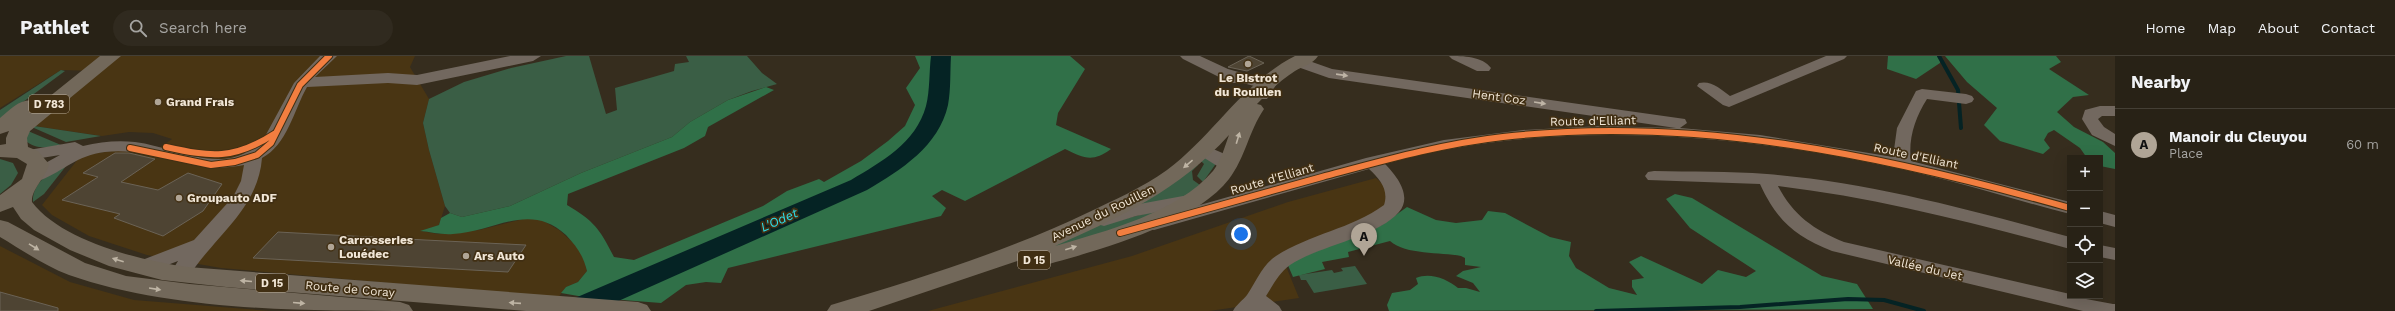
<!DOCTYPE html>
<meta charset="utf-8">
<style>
body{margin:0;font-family:"Work Sans",sans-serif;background:#302a1f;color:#f1f3f6}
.controls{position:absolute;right:12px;bottom:12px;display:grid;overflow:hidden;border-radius:0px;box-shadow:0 4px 16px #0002}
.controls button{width:36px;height:36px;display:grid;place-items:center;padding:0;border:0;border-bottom:1px solid #443f35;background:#282216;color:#f1f3f6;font:20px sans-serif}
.you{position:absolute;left:1241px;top:178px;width:14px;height:14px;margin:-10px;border:3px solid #fff;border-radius:50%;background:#1a73e8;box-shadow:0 0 0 6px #1a73e833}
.badge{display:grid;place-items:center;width:26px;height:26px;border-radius:50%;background:#b0a596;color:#111;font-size:13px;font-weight:700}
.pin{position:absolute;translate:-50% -33px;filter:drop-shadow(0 1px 2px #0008)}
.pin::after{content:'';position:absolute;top:21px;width:14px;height:12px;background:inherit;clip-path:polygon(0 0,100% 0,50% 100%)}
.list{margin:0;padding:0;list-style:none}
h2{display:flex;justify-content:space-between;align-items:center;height:52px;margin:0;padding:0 16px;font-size:17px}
h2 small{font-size:13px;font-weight:400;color:#a5a4a1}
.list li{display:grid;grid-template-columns:26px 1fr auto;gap:12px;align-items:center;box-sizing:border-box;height:72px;padding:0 16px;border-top:1px solid #443f35}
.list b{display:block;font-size:15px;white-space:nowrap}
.list p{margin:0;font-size:13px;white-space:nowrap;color:#a5a4a1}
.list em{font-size:13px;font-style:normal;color:#a5a4a1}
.icon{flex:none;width:22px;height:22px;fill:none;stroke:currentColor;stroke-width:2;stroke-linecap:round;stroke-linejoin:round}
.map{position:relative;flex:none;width:2115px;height:255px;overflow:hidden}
header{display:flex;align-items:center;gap:24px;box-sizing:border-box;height:56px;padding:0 20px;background:#282216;border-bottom:1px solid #443f35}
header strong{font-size:19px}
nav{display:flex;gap:22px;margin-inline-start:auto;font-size:14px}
.search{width:280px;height:36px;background:#302a1f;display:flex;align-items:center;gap:10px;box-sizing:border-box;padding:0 14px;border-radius:22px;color:#a5a4a1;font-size:15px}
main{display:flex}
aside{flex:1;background:#282216}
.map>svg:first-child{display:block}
.built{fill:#493513}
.green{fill:#3a5e45}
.forest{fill:#307048}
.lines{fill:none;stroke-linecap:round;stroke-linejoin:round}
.stream{stroke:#052324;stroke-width:4}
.river{fill:#052324;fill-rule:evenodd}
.building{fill:#4e4433;stroke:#6b6356}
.minor{fill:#72685f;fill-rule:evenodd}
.major{fill:#72685a;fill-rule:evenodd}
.cycleway-casing{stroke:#412f13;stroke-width:8}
.cycleway{stroke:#f27e40;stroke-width:6}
.oneway{fill:#beb4a6}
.oneway2{fill:#beb4a4}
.poi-dot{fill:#b0a596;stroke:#412f13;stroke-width:1.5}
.labels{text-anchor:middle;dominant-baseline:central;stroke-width:3.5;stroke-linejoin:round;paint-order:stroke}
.shield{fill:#412f13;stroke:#bcaf9c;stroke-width:1}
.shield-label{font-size:11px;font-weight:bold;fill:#f1e6d6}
.poi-label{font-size:12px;font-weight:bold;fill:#f1e6d6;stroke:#412f13;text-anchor:start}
.street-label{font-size:12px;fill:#f1e6d6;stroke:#412f13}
.water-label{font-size:13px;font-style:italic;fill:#2eddea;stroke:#412f13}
</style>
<header>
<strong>Pathlet</strong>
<div class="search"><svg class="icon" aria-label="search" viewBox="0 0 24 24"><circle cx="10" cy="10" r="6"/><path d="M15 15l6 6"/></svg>Search here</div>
<nav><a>Home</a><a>Map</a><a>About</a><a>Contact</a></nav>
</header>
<main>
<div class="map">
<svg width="2115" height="255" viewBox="0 0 2115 255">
<rect width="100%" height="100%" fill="#362d1e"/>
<!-- built -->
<g class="built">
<polygon points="0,0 415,0 410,11 429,43 423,67 429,94 445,150 439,169 421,175 438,178 479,174 527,162 540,163 559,174 577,190 583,200 587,215 578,226 566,231 558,242 221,212 147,199 89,180 52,159 42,149 78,103 84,99 119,94 148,100 172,83 153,77 129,76 102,80 34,70 99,15 61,14 0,52"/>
<polygon points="1376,122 1388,133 1390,141 1382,155 1281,198 1299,242 1209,255 928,255 1132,200 1288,146"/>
<polygon points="0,190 70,226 134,244 271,255 0,255"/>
</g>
<!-- green -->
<g class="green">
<polygon points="566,0 589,0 606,58 617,54 615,32 674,15 675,8 689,6 686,0 747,0 762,17 777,28 752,35 728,44 690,66 672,81 581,117 510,150 462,161 450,157 445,150 429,94 423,67 429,43 464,26 511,12"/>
<polygon points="61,14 65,15 0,63 0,54"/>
<polygon points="34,70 101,80 66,86 34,72"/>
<path d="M28 75 61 89C48 92 35 94 25 84Z"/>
<polygon points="1204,101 1215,105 1215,109 1203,126 1197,120 1204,108 1200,104"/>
<polygon points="0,103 13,107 18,117 11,129 0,138"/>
<path d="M70 105 44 138 33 146C31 126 55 112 70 105Z"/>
<polygon points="1195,108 1198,109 1192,115 1193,124 1200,129 1184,143 1125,153"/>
<polygon points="1163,153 1141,164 1044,196 1042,193 1097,170"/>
<polygon points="1355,210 1367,228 1314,237 1306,224 1301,224 1299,219 1332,214 1334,217 1343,215 1341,212"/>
</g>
<!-- forest -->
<g class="forest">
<path d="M915 0H1070L1085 13 1058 57 1056 69 1111 93C1092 107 1084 102 1065 93L965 145 942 134 932 140 946 152 941 160 728 212 721 227 706 226 686 229 661 247 584 241 561 237 566 231 578 226 587 215C583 199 577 191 566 179 529 145 495 176 453 178 442 179 431 176 420 175L439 169 441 162 450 157 462 161 510 150 581 117 672 81 690 66 728 44 766 31 774 34 708 71 705 80 684 92 568 138 567 149C595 166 599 172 614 201L634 204 763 150 787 135 819 123 824 126 861 105 888 85 905 70 915 49 906 32 920 12Z"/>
<polygon points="1888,0 1940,0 1940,7 1916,23 1887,13"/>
<polygon points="1945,0 2056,0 2061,6 2049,13 2089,39 2073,41 2057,56 2074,71 2103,86 2115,97 2115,113 2100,110 2100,102 2087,102 2080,92 2054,74 2048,77 2044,84 2050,92 2043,98 2000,85 1984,69 1997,52 1967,26"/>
<path d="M1675 138 1692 142 1822 220 1857 228 1873 253 1389 255 1387 249 1392 237 1410 234 1418 228 1416 222C1430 216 1447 223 1458 232H1466L1480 236 1473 227 1456 220 1463 215 1481 211 1465 209V202L1461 200C1440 196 1406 199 1390 185L1348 196 1349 201 1322 206 1325 213 1293 221 1287 207 1382 169 1407 151 1436 164 1456 167 1482 164 1488 155 1505 157 1550 181 1571 186 1569 200 1576 212 1609 232 1637 239 1632 231V224L1644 222 1629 206 1641 200 1702 228 1718 214 1746 221 1756 215 1690 172 1666 143Z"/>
</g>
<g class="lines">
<!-- stream -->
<g class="stream">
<polyline points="1939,0 1958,34 1961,72"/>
<polyline points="1596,255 1740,251 1848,243 1884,244 1924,255"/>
</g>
<!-- river -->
<path class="river" d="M931 0H951C950 16 951 33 948 49 939 90 901 114 867 134L596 255H557L561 248 851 124C881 106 916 87 926 50 930 34 929 16 931 0Z"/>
</g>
<!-- building -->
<g class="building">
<polygon points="1249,0 1264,7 1247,15 1228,11"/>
<polygon points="115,97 129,97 155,103 121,126 158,134 188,117 222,128 203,155 163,180 114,162 120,158 62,144 98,121 83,117"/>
<polygon points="278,176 425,184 526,189 508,216 253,202"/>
<polygon points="0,236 58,252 58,255 0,255"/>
</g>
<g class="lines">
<!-- minor -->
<g class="minor">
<path d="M320 0H337L315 21 388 17 417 19 510 0H541L533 5 417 29 388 27 307 31C294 54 287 89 262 102 258 154 213 181 187 223L180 225 173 223 170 218 178 205 144 218 137 216 134 211 137 206 194 184 233 141 241 125 244 109C194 120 153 90 105 96 77 99 64 115 41 124 36 126 33 125 29 124L26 120 29 116 60 99 29 104 23 103 20 99 23 95 75 86 83 90C100 86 117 84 135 86 169 90 212 114 245 97L249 87 262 86 294 27Z"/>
<polygon points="1180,0 1200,0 1228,13 1274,26 1276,29 1267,43 1255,43 1253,40 1258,31 1243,27 1231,27 1183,3"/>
<path d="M1449 0C1463 0 1482 0 1491 12L1489 15H1477L1452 3Z"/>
<path d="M1826 0H1847L1844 3 1729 51 1723 49 1697 30 1699 27C1711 24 1721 33 1730 40Z"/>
<path d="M1298 1 1332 13 1685 63 1687 67 1680 72 1760 79 1893 101 1897 72 1916 35 1922 33 1966 38 1972 40 1974 43 1972 46 1966 48 1927 43C1915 62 1908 83 1911 105L2070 146V158C2019 145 1969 129 1918 117 1751 78 1551 60 1385 108 1396 119 1413 140 1399 156 1376 182 1320 189 1290 209 1279 217 1273 229 1266 240L1279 250 1282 255H1233C1236 249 1242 245 1247 239 1256 226 1262 209 1276 200 1310 178 1351 173 1384 149 1389 134 1380 123 1369 113L1154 174 1147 172 1145 168 1147 164 1366 102 1444 84 1523 74 1602 70 1676 72 1329 22 1292 9 1290 6 1292 3Z"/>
<polygon points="2100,50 2115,50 2115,60 2102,60 2098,63 2104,71 2115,78 2115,90 2092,79 2082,63 2085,54"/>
<polygon points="1204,89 1227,99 1237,109 1234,113 1222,113 1198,98 1195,94 1198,90"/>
<path d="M1654 115C1691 116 1729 115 1767 118 1869 126 1971 154 2070 181V193C1974 167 1878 142 1778 130 1793 159 1814 174 1844 186L2070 238V240L2113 248H2115V255H2083L1832 195C1795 180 1777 165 1760 128L1648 124 1645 120 1648 116Z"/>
<polygon points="1194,138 1200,140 1203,144 1200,148 1136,160 1104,170 1097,168 1095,164 1097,160 1134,149"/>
<polygon points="2100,155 2115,159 2115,171 2100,167"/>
<polygon points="2100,189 2115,192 2115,204 2100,201"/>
</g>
<!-- major -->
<g class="major">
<path d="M100 0H121L30 75 27 82 28 91 38 95 49 108C46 122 31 133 32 146 61 185 142 205 188 211L638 246 647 249 651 255H526L226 231 162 224 109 210 70 194 34 174 21 163 13 151 0 156V139L22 123 27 108 17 102 0 101V89L6 88V82L9 75 0 78V62C11 53 21 41 36 45L39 49Z"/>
<path d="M1295 0H1318C1313 8 1303 10 1295 15 1281 24 1268 36 1257 48L1261 49 1264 53C1249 75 1245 102 1229 123 1192 171 1088 197 1031 213L1023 211 1020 204 869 255H827L831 249C918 223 1005 196 1087 157 1114 144 1142 132 1167 114 1213 80 1242 27 1295 0ZM1229 79C1225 90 1221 105 1213 115 1177 157 1106 175 1055 190 1122 160 1178 135 1229 79Z"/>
<path d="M0 164 8 166 85 207 126 220 190 228 400 246 409 249 413 255C303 255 172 255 69 219 45 210 22 194 0 181Z"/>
</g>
<defs>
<g id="cycleway">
<path d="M166 91C211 101 234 104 274 78"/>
<polyline points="130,92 211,109 235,106 257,99 271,87 300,29 329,0"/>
<path d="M1120 177C1187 158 1255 140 1322 121 1382 105 1441 88 1503 81 1695 59 1886 100 2070 152"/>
</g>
</defs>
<!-- cycleway casing -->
<use href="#cycleway" class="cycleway-casing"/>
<!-- cycleway -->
<use href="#cycleway" class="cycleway"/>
</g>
<!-- one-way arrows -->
<defs><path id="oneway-solid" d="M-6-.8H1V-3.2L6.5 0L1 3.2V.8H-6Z"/></defs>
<g class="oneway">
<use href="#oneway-solid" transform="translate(1342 19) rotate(8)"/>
<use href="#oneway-solid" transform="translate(1540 47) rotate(9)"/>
</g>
<g class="oneway2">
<use href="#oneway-solid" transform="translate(1238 82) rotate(-73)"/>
<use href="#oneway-solid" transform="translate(1188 108) rotate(140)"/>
<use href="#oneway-solid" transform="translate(34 191) rotate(32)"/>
<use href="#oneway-solid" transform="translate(1071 192) rotate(-17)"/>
<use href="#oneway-solid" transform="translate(118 204) rotate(-162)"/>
<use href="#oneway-solid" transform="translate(246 225) rotate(-175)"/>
<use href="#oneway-solid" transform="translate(155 233) rotate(9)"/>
<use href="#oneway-solid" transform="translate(299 247) rotate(5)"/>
<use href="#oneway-solid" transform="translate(515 247) rotate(-176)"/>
</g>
<!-- markers -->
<g class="poi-dot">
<circle cx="1248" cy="8" r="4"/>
<circle cx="158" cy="46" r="4"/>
<circle cx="179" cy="142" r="4"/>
<circle cx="331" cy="191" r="4"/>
<circle cx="466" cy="200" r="4"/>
</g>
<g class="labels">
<!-- shield labels -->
<g class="shield">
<rect x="29" y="39" width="40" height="18" rx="3"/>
<rect x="1018" y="195" width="32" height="18" rx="3"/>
<rect x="256" y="218" width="32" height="18" rx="3"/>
</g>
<g class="shield-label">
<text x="49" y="48">D 783</text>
<text x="1034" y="204">D 15</text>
<text x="272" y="227">D 15</text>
</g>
<!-- poi labels -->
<g class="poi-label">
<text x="1248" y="22" text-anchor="middle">Le Bistrot<tspan x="1248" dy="14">du Rouillen</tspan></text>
<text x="166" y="46">Grand Frais</text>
<text x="187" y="142">Groupauto ADF</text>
<text x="339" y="184">Carrosseries<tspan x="339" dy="14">Louédec</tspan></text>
<text x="474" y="200">Ars Auto</text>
</g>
<!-- street labels -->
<g class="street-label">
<text transform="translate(1499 41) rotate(8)">Hent Coz</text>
<text transform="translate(1593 65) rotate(-1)">Route d'Elliant</text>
<text transform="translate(1916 100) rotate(12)">Route d'Elliant</text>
<text transform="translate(1272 123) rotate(-16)">Route d'Elliant</text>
<text transform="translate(1103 157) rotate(-26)">Avenue du Rouillen</text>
<text transform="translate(1925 212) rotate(13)">Vallée du Jet</text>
<text transform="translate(350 233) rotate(5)">Route de Coray</text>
</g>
<!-- water labels -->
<g class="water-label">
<text transform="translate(779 164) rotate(-24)">L'Odet</text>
</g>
</g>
</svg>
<div class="controls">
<button>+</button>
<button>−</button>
<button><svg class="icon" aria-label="locate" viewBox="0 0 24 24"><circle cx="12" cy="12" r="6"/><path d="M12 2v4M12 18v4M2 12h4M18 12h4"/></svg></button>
<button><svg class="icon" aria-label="layers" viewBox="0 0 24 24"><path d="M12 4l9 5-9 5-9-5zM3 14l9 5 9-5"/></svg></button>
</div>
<div class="you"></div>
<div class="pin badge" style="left:1364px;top:200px">A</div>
</div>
<aside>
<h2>Nearby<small></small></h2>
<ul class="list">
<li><span class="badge">A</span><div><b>Manoir du Cleuyou</b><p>Place</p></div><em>60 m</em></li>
</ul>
</aside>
</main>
